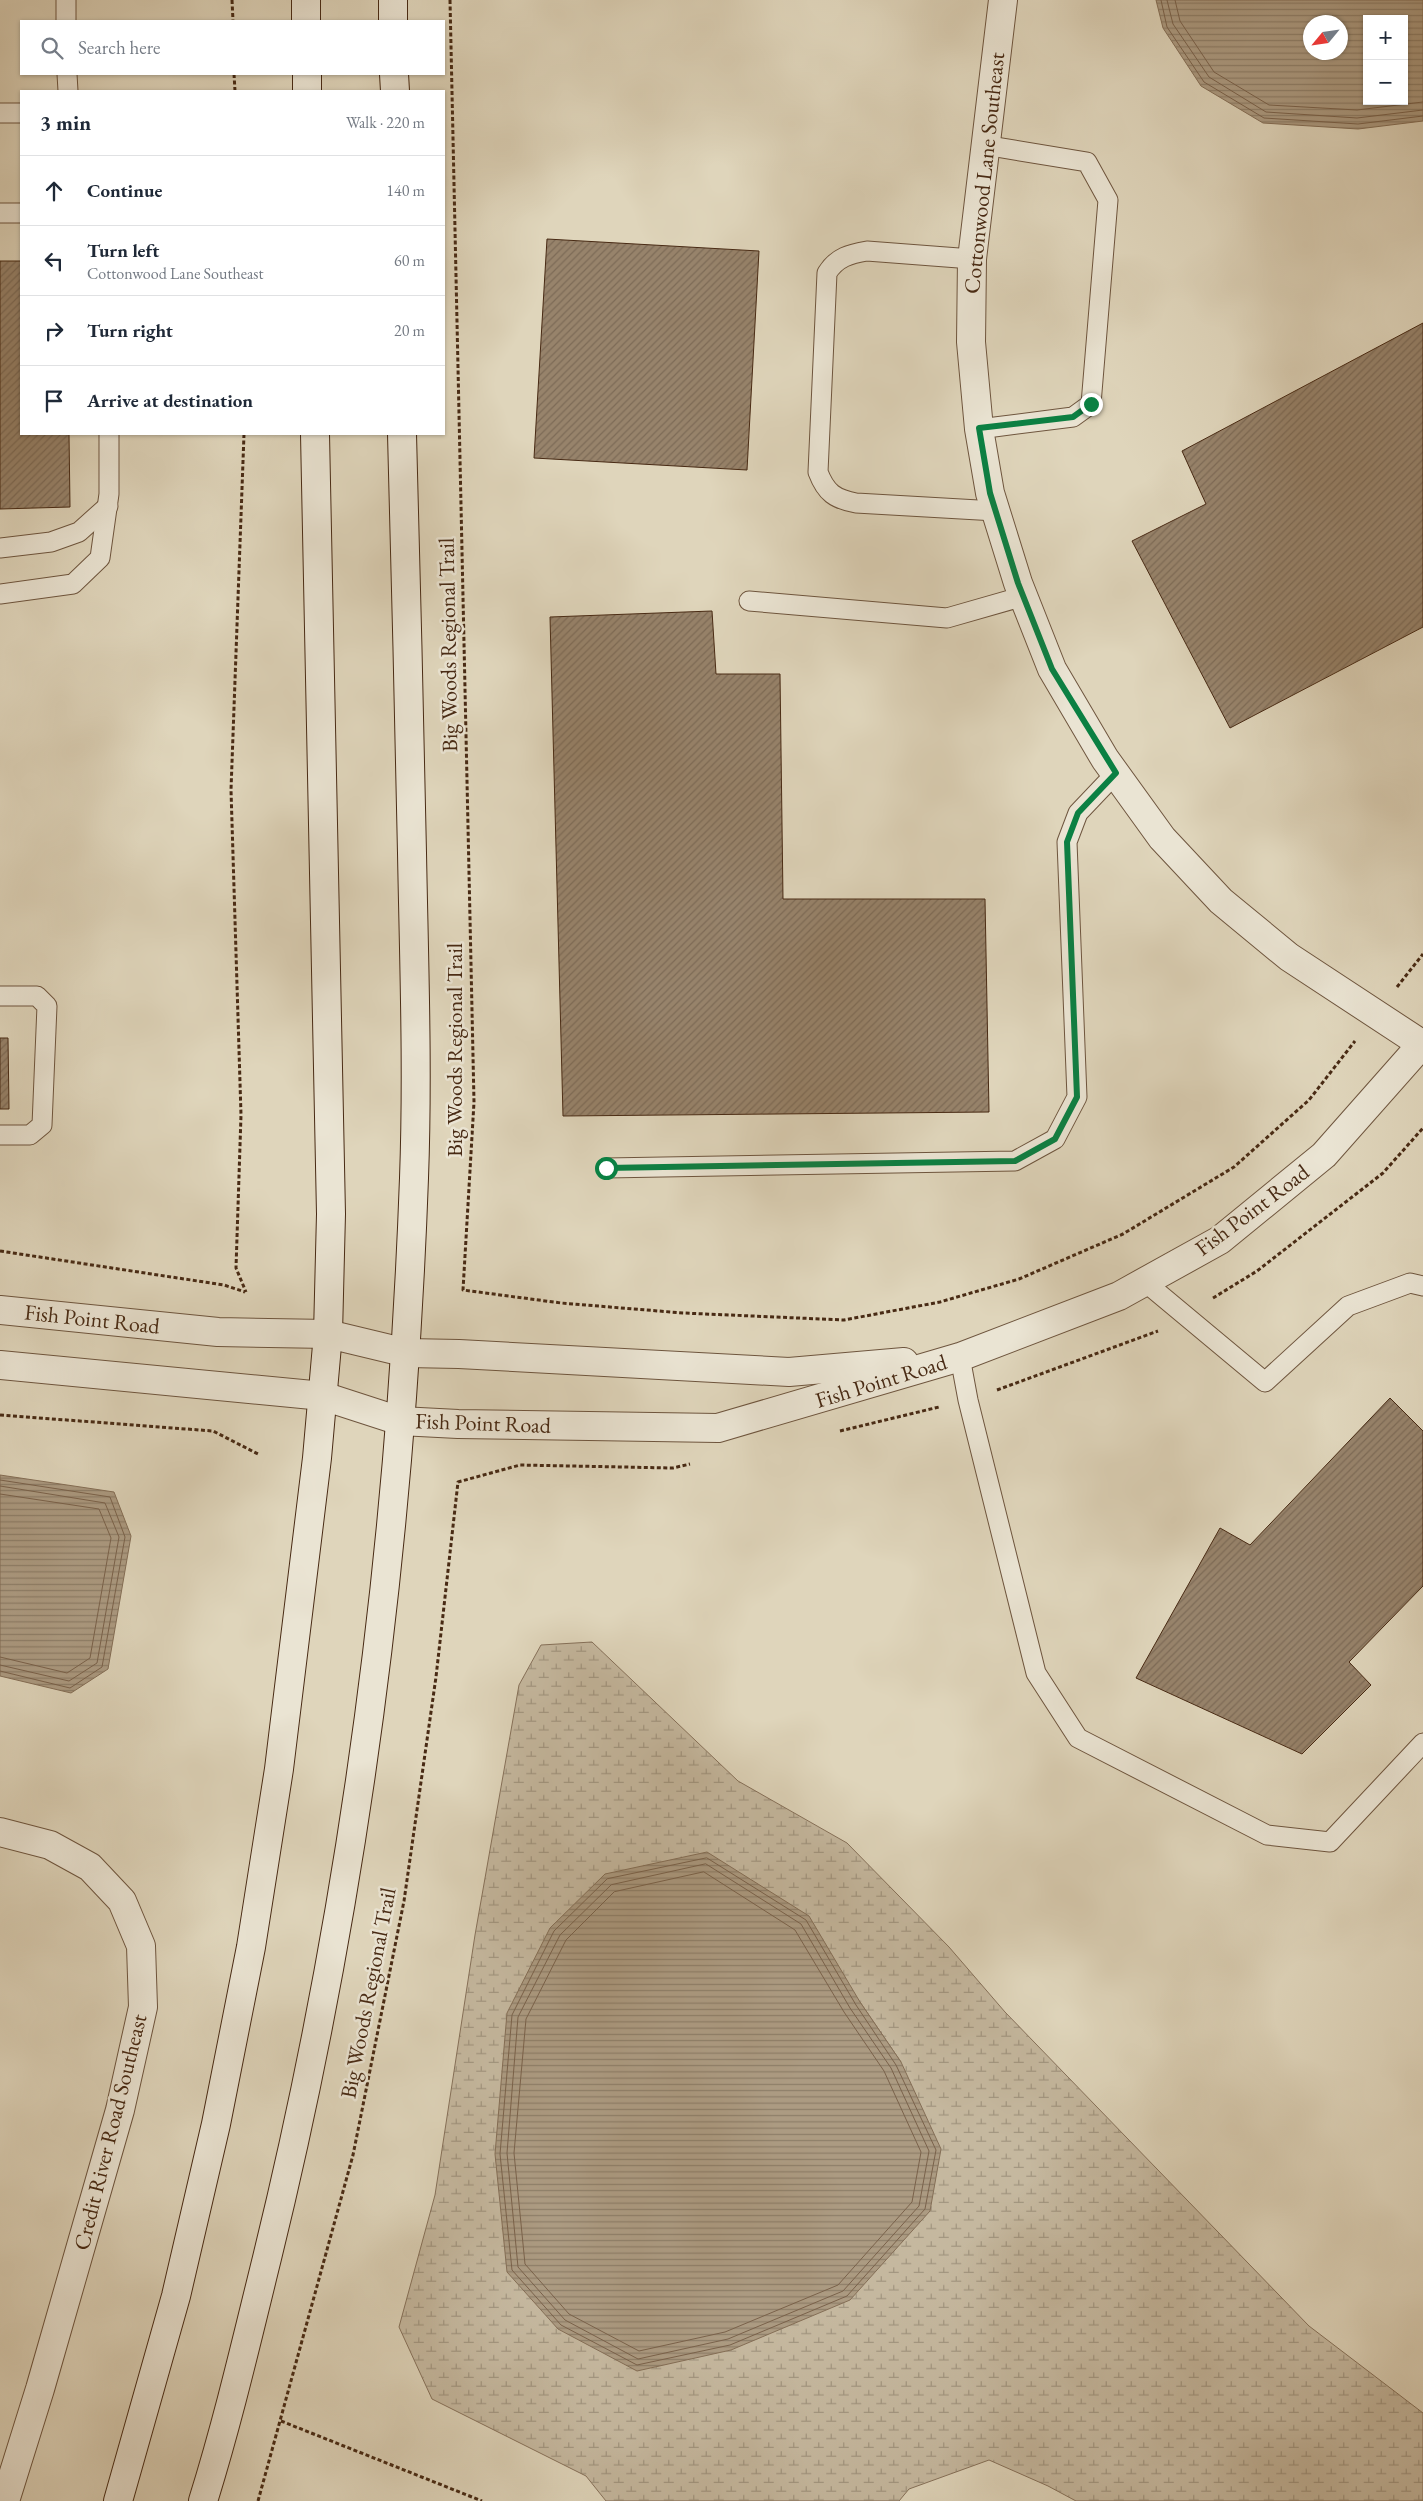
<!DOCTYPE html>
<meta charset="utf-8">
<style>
body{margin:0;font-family:"EB Garamond",serif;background:#f6f6f7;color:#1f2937}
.controls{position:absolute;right:15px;top:15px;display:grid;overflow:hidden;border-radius:0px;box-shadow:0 1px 4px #0004}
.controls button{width:45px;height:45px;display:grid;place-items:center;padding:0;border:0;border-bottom:1px solid #e0e1e3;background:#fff;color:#1f2937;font:25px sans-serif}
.compass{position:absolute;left:1303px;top:15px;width:45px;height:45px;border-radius:50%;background:#fff;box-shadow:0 1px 4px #0004;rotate:241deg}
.stop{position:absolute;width:15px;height:15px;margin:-11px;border:4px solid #0b8043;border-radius:50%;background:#fff}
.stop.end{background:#0b8043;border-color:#fff;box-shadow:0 1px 5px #0008}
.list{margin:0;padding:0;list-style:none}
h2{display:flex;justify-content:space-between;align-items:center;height:65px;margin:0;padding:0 20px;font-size:21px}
h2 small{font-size:16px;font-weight:400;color:#747a83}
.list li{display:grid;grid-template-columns:32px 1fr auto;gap:15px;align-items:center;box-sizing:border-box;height:70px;padding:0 20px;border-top:1px solid #e0e1e3}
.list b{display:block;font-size:19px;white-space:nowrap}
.list p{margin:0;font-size:16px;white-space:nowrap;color:#747a83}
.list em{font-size:16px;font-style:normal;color:#747a83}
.icon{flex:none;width:28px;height:28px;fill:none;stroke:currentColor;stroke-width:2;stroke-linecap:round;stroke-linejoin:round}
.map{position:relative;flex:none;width:1423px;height:2501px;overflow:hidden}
.search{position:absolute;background:#fff;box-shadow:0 1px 4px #0004;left:20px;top:20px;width:425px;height:55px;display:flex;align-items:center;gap:12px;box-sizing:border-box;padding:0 18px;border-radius:0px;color:#747a83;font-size:19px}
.panel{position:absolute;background:#fff;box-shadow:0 1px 4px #0004;left:20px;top:90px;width:425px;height:345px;border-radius:0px}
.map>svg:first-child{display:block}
.wetland{fill:url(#wetland-marsh);stroke:#86715a;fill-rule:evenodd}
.water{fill:url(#water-rules);stroke:#846e56;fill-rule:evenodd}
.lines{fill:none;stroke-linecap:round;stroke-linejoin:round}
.shore{stroke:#7a624b;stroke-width:1}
.building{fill:url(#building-hatch);stroke:#482a14}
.service-casing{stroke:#6e553e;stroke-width:21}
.minor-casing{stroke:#6e553e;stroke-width:30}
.tertiary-casing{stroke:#6e553e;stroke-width:30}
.secondary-casing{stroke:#482a14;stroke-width:30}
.path{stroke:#482a14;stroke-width:3;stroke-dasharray:4 2.5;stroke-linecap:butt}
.service{stroke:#eae4d3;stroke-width:19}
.minor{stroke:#eae4d3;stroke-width:28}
.tertiary{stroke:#eae4d3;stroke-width:28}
.secondary{stroke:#eae4d3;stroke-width:28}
.route{stroke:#0b8043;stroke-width:6}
.labels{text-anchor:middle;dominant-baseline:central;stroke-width:5;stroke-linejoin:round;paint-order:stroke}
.street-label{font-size:22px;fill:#482a14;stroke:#eae4d3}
</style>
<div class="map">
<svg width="1423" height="2501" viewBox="0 0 1423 2501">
<defs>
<pattern id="wetland-marsh" width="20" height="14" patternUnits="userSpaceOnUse" patternTransform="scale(1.25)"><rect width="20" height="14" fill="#c5b89f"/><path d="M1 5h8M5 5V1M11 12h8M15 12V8" fill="none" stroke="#a29680"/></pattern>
<pattern id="water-rules" width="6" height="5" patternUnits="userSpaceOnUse" patternTransform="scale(1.25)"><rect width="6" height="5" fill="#ac9b82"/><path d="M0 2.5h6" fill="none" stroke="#8e7f69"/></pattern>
<pattern id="building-hatch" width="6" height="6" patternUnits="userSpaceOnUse" patternTransform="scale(1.25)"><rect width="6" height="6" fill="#97836b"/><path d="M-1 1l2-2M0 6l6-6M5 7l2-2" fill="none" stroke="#7d6b57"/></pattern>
</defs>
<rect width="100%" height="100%" fill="#dfd5bb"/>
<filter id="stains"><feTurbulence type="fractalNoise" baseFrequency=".004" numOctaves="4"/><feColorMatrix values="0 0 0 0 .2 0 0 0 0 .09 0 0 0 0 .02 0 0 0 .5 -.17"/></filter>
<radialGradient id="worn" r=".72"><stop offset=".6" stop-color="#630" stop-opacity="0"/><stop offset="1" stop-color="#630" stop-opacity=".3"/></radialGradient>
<!-- wetland -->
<path class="wetland" d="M592 1642 738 1781 847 1843 949 1947 1005 2012 1309 2326 1423 2413V2501H1076L1048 2486 989 2460 909 2489 899 2501H606L586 2476 432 2399 399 2327 435 2195 475 1935 519 1685 541 1645ZM860 2002 901 2062 507 2014Z"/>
<!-- water -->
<g class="water">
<path d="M1156 0H1423V121L1358 129 1263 123 1201 86 1163 28ZM1367 19H1404V101H1367ZM1310 22H1340V52H1310Z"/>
<polygon points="0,1475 114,1492 131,1536 108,1669 71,1693 0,1676"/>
<polygon points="707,1852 809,1916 860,2002 901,2062 941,2149 930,2211 850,2300 731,2350 637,2371 558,2329 507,2272 495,2154 507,2013 550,1928 605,1874"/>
</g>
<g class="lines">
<!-- shore -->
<g class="shore">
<polyline points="1161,0 1167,27 1204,82 1264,118 1358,124 1423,116"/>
<polyline points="1167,0 1173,24 1209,77 1266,112 1357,118 1423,110"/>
<polyline points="1175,0 1180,21 1214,72 1269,105 1357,110 1423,102"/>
<polyline points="0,1480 110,1497 125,1537 102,1667 70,1688 0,1671"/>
<polyline points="0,1486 105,1503 119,1537 97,1663 69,1681 0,1665"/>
<polyline points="0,1494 99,1509 111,1538 90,1658 67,1673 0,1657"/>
<polygon points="707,1858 806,1920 856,2005 896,2065 936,2150 925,2209 847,2296 730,2345 637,2365 561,2325 512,2270 500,2154 512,2015 554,1931 607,1879"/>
<polygon points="706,1864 801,1924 850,2008 891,2068 929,2151 919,2206 843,2291 728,2339 638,2359 565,2320 518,2267 507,2153 518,2017 560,1935 611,1885"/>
<polygon points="704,1872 795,1930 844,2012 884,2071 921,2152 912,2202 838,2285 725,2332 639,2351 569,2314 525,2264 514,2153 526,2019 566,1940 614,1892"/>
</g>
</g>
<!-- building -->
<g class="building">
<polygon points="547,239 759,251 747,470 534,458"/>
<polygon points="0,261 21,261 21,434 69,434 70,507 0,509"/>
<polygon points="1423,323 1423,627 1230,728 1132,541 1206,504 1182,451"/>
<polygon points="712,611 716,674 780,674 783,899 985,899 989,1112 563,1116 550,617"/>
<polygon points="0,1038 8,1038 9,1109 0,1109"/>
<polygon points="1390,1398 1423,1431 1423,1586 1349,1662 1371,1685 1302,1754 1136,1678 1220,1528 1250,1545"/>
</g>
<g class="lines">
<defs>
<g id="service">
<polyline points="66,0 66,21"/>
<polyline points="67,74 68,91"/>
<polyline points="0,113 21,113"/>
<polyline points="0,213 21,213"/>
<path d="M972 259 867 251C850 254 837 257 827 273L818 472C826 493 835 499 856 503L996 511"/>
<polyline points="979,429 1073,417 1091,404 1108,200 1087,162 984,145"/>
<polyline points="0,548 51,542 79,532 108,506"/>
<polyline points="0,594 73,584 100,558 109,494 109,434"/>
<polyline points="749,601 947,618 1024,596"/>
<polyline points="0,996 37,996 47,1006 42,1125 30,1135 0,1135"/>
<polyline points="606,1168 1015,1161 1055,1139 1077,1097 1067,842 1078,813 1116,773"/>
<polyline points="1145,1282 1265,1382 1348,1306 1410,1283 1423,1286"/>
<polyline points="960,1357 968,1400 1036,1673 1078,1738 1267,1835 1330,1842 1423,1743"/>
</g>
<g id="minor">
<polyline points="1003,0 972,259 971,342 979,429 990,493 1018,583 1052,669 1105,759 1162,838 1221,901 1289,957 1423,1045"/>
<polyline points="407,1353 459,1354 789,1372 904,1362"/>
<polyline points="400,1421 458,1424 718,1428 960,1357 1119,1296 1220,1240 1324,1155 1423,1043"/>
<polyline points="0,1832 50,1845 90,1867 122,1901 141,1946 143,2007 120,2110 40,2389 5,2501"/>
</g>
<g id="tertiary">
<polyline points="0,1310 218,1332 328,1334 407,1353"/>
<polyline points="0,1365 323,1396 400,1421"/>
</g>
<g id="secondary">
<polyline points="306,0 306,21"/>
<polyline points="393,0 393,21"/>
<polyline points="307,74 307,91"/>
<polyline points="394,74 395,91"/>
<polyline points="118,2501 176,2296 216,2124 251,1947 279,1769 317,1458 328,1334 331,1214 315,434"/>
<path d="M203 2501C228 2421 247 2339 267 2258 354 1904 401 1542 414 1178 418 1070 414 962 412 853 409 713 406 574 402 434"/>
</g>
</defs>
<!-- service casing -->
<use href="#service" class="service-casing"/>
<!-- minor casing -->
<use href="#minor" class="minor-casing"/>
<!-- tertiary casing -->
<use href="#tertiary" class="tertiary-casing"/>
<!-- secondary casing -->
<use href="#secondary" class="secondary-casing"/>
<!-- path -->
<g class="path">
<polyline points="232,0 233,21"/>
<polyline points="450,0 474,1102 463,1290 561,1303 683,1313 844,1320 940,1302 1019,1279 1123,1234 1234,1167 1309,1100 1355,1041"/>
<polyline points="234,74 235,91"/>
<polyline points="244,434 231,790 241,1115 236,1268 246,1292"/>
<polyline points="1397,987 1423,954"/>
<polyline points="0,1251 224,1285 245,1292"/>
<polyline points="1213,1298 1257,1271 1383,1173 1423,1128"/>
<polyline points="997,1390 1158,1331"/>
<polyline points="0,1415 213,1431 258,1454"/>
<polyline points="840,1431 939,1407"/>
<polyline points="281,2421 482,2501"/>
<polyline points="258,2501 353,2155 404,1901 436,1677 458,1482 520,1465 673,1468 690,1464"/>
</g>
<!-- service -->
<use href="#service" class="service"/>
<!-- minor -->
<use href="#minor" class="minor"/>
<!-- tertiary -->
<use href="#tertiary" class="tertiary"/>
<!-- secondary -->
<use href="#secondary" class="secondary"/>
</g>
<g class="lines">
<!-- route -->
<polyline class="route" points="606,1168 1015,1161 1055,1139 1077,1097 1067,842 1078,813 1116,773 1052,669 1018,583 990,493 979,428 1073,417 1091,404"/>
</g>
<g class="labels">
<!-- street labels -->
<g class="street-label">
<text transform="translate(984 173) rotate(-84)">Cottonwood Lane Southeast</text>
<text transform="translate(448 645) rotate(-91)">Big Woods Regional Trail</text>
<text transform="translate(454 1050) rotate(-90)">Big Woods Regional Trail</text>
<text transform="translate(1252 1210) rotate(-37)">Fish Point Road</text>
<text transform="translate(92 1319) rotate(6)">Fish Point Road</text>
<text transform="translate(881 1381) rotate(-17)">Fish Point Road</text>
<text transform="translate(483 1423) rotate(2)">Fish Point Road</text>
<text transform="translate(368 1993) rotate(-79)">Big Woods Regional Trail</text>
<text transform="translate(110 2132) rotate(-76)">Credit River Road Southeast</text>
</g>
</g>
<rect width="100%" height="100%" filter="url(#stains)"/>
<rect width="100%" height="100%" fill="url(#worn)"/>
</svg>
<div class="controls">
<button>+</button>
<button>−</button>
</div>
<svg class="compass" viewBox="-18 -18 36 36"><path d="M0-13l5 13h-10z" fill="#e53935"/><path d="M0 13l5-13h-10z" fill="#747a83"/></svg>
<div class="stop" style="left:606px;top:1168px"></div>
<div class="stop end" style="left:1091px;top:404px"></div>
<div class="search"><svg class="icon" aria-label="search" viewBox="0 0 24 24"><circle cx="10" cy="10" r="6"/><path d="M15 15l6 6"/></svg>Search here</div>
<section class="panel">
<h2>3 min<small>Walk · 220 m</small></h2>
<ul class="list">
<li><svg class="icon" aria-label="ahead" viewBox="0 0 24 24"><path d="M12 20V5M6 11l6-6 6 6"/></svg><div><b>Continue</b></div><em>140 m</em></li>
<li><svg class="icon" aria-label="left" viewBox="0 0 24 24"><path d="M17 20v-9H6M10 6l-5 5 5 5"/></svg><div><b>Turn left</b><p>Cottonwood Lane Southeast</p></div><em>60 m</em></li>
<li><svg class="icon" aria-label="right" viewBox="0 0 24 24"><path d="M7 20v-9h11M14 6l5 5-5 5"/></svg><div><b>Turn right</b></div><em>20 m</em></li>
<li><svg class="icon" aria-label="arrive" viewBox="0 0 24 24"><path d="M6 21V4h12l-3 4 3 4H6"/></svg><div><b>Arrive at destination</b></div></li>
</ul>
</section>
</div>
